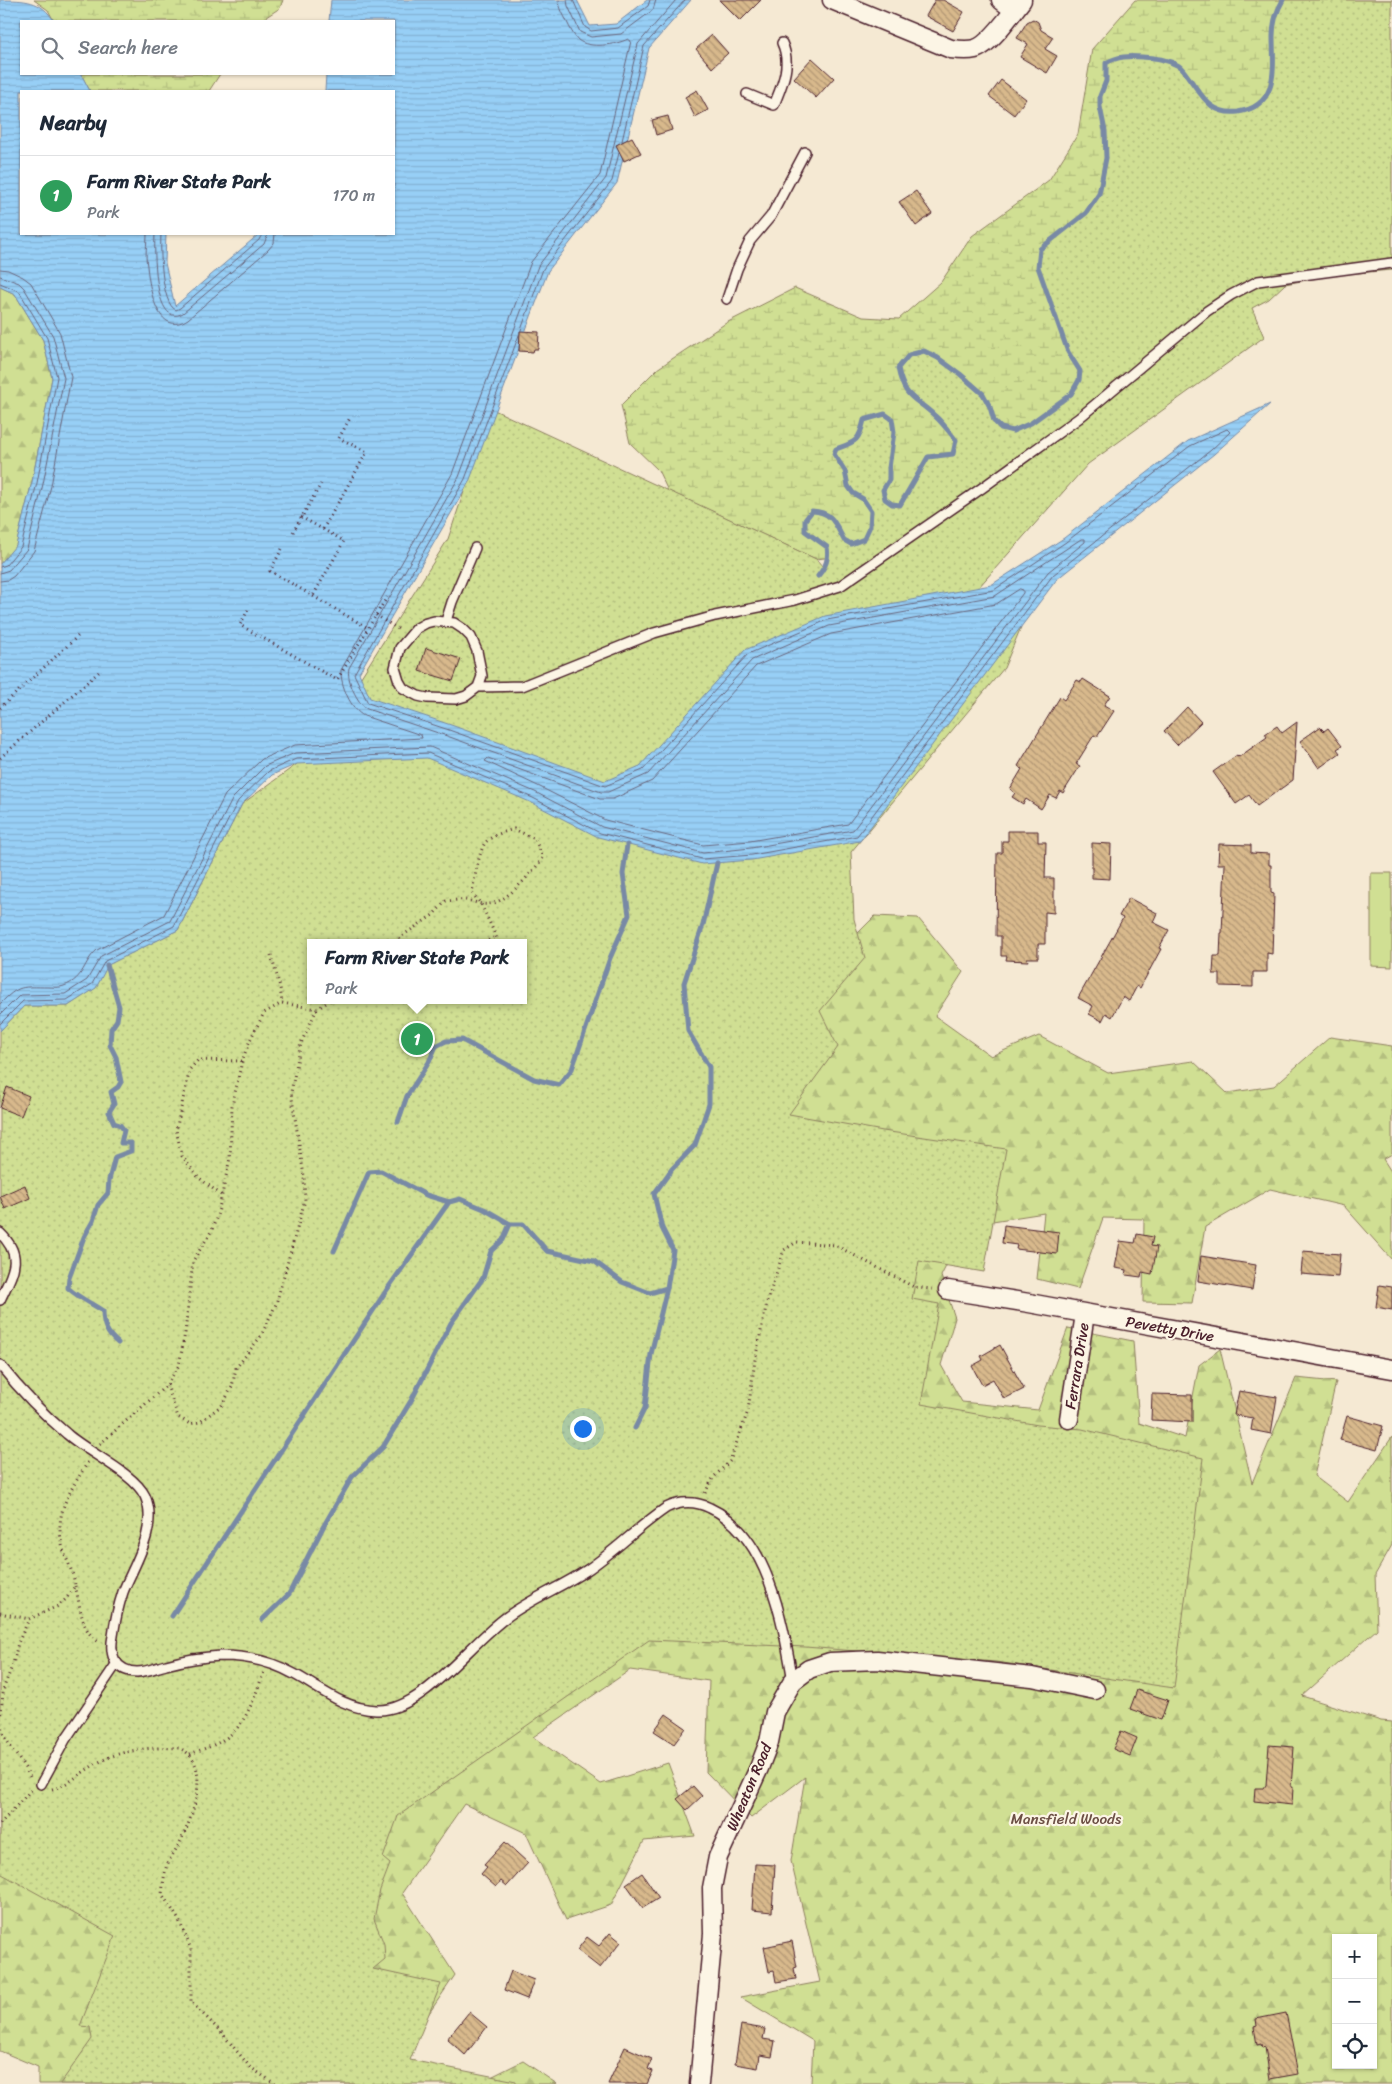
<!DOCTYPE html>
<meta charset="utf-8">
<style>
body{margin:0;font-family:Sriracha,sans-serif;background:#f2f2f3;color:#1f2937}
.controls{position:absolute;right:15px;bottom:15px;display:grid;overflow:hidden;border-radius:0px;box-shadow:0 1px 4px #0004}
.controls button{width:45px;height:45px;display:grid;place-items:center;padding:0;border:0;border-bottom:1px solid #e0e1e3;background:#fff;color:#1f2937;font:25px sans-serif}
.you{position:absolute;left:582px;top:1428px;width:18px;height:18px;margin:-12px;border:4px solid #fff;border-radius:50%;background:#1a73e8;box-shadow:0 0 0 8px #1a73e833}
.badge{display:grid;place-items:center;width:32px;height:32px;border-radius:50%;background:#0f766e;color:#fff;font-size:16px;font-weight:700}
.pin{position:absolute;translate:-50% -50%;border:2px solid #fff;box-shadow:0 1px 5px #0006}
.popup{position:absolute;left:307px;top:939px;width:220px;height:65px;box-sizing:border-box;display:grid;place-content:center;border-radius:0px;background:#fff;filter:drop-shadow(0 1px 4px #0005);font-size:16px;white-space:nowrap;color:#747a83}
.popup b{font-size:19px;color:#1f2937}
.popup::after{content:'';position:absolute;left:50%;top:100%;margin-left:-10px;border:10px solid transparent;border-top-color:#fff}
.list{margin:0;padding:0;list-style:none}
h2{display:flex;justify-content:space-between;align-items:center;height:65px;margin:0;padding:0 20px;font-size:21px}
h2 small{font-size:16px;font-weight:400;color:#747a83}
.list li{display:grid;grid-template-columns:32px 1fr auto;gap:15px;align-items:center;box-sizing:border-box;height:80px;padding:0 20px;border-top:1px solid #e0e1e3}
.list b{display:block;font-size:19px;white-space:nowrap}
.list p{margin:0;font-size:16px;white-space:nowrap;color:#747a83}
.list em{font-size:16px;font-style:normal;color:#747a83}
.icon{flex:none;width:28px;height:28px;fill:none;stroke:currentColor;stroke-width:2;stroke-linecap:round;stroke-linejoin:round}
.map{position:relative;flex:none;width:1392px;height:2084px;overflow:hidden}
.search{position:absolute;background:#fff;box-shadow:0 1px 4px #0004;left:20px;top:20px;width:375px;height:55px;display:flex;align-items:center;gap:12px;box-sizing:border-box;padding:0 18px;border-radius:0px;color:#747a83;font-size:19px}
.panel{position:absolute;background:#fff;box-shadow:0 1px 4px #0004;left:20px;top:90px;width:375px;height:145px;border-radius:0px}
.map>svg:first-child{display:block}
.forest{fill:url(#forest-firs);stroke:#8d7f5f;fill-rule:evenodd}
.wetland{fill:url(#wetland-marsh);stroke:#8d7f5f}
.park{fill:url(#park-dots);stroke:#8d7f5f;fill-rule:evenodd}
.pitch{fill:#d0df93;stroke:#8d7f5f}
.water{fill:url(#water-rules);stroke:#7889a5}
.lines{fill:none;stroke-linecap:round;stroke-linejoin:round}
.shore{stroke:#69657c;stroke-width:1}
.stream{stroke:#7889a5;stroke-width:5}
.building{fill:url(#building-back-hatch);stroke:#4a1f2b}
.lane-casing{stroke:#4a1f2b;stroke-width:12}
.street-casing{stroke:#4a1f2b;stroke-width:21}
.path{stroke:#4a1f2b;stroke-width:3;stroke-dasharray:1 4;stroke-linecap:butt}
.lane{stroke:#fcf5e5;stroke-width:9}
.street{stroke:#fcf5e5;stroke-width:18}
.labels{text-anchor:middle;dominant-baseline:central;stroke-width:4.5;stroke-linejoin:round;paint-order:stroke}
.street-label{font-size:15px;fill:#4a1f2b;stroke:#fcf5e5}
.park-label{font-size:15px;fill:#6c4f45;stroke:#fcf5e5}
</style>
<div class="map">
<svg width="1392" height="2084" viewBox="0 0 1392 2084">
<defs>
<pattern id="forest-firs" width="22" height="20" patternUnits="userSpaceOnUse" patternTransform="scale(1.25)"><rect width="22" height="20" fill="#d0df93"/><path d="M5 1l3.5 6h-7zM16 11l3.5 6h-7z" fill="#b4bf7f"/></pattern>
<pattern id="wetland-marsh" width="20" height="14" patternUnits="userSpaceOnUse" patternTransform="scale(1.25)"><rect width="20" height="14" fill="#d0df93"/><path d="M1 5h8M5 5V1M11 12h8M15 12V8" fill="none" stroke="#b4bf7f"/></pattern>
<pattern id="park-dots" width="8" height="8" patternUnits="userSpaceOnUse" patternTransform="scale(1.25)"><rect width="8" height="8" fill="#d0df93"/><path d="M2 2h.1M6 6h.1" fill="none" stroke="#b4bf7f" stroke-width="1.8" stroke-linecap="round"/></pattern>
<pattern id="water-rules" width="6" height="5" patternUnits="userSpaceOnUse" patternTransform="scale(1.25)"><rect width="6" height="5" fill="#97cff6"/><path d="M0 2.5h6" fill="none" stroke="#84b1d3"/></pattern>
<pattern id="building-back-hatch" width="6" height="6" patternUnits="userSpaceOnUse" patternTransform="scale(1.25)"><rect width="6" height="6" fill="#d8b98c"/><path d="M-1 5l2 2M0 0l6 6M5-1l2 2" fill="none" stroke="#b19673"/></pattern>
</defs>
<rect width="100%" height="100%" fill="#f5e9d3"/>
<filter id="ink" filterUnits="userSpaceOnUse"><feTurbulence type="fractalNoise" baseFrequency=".02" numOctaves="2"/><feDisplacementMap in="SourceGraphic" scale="10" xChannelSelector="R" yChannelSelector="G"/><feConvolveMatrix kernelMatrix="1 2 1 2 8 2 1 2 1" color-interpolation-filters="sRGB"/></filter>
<g filter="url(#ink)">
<!-- forest -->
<g class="forest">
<polygon points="0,287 15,294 43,340 52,378 32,482 16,546 0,564"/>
<path d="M534 814 523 1000V943H311V1000L384 1030 812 979 875 916 918 918 963 972 935 1016 991 1056 1039 1036 1108 1073 1193 1061 1227 1093 1274 1086 1330 1037 1392 1046V1154L1383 1159 1392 1173V1260L1344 1206 1270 1189 1205 1227 1192 1303 1143 1302 1144 1219 1103 1218 1078 1289 1037 1279 1044 1213 967 1225 941 1276 955 1318 941 1365 962 1402 1038 1410 1068 1328 1133 1341 1139 1423 1185 1438 1199 1365 1220 1349 1252 1483 1296 1378 1336 1382 1314 1476 1348 1502 1392 1437V1545L1375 1575 1377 1629 1302 1696 1381 1721 1392 1722V2084H811L813 2041 740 1997 820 1982 791 1861 805 1777 751 1818 706 1772 709 1681 630 1670 533 1737 601 1784 668 1763 695 1836 644 1841 611 1905 566 1920 526 1833 464 1804 402 1893 455 1975 381 2084H38V2067L0 2051V1533L192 996ZM1336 1938H1373V2065H1336Z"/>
<polygon points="523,2061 557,2084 477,2084"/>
</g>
<!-- wetland -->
<g class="wetland">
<polygon points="34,0 283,0 280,8 260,21 54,21 48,10"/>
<polygon points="1135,0 1392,0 1136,294 1067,413 859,554 816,559 668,491 658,470 630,443 621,405 657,369 726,323 795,288 863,317 899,319 941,282 972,236 1049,180 1078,134 1092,49"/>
<polygon points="81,74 220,74 209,91 90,91"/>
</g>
<!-- park -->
<path class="park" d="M1284 0H1392V270L1334 275 1285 284 1269 299 1252 308 1264 337 1088 464 978 588 1021 627 1004 668 851 852 854 919 865 958 820 1011 838 1047 789 1114 883 1131 1006 1149 984 1272 919 1261 912 1299 939 1304 921 1404 1038 1425 1082 1429 1203 1458 1174 1688 996 1662 805 1647 649 1640 398 1816 383 1858 390 1864 380 1890 374 1919 384 1944 385 1959 373 1969 441 1984 410 2060 516 2081V2084H60L92 2039 90 2027 80 2026 115 1936 0 1873V1031L24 1006H68L95 988 107 965 178 930 242 804 297 764 354 688 448 539 492 409 816 559 824 568 828 557 827 547 805 531V520L812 511C832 512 836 523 844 540L851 544 864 539 870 526V511L863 499 853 493 848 486 844 470 834 454 836 449C855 443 859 441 864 420L885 414 892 419 894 432 889 468V480L883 490 885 499 892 504 900 505 928 457 953 454 956 440 936 416 917 401 901 384 898 368 909 355 924 351 960 374 983 394 990 407 994 421 1001 428 1013 431 1031 423 1071 394 1079 380 1077 364 1068 352 1038 267 1040 249 1086 213 1099 194 1106 158 1105 131 1100 96 1106 81V63C1113 61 1121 56 1128 56 1143 55 1166 57 1179 66 1199 80 1205 116 1234 112 1299 104 1257 37 1284 0ZM311 943H523V1000H311Z"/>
<!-- pitch -->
<polygon class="pitch" points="1371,873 1392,873 1392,967 1371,966"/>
<!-- water -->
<path class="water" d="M0 0C25 0 41 0 54 21H21V74H81L90 91H21V234H166L165 263 175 306 259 234H394V91H325L326 74H394V21H329L331 0H577L590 26 616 24 647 0H691L649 48 617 183 548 271 469 482 359 673 370 698 451 725 605 781 640 766 745 650 825 616 991 585 1064 538 1188 441 1270 404 1214 454 1057 579 860 841 752 860 702 864 598 837 530 802 427 758 297 764 272 775 242 804 178 930 108 965 96 988 68 1006H24L0 1031V564L16 545 32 482 52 378 43 340 15 294 0 287Z"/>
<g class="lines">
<!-- shore -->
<g class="shore">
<polyline points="567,0 568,6 580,32 591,37 621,34 653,10 656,0"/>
<polyline points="573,0 585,27 591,31 618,28 648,6 650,0"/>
<polyline points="622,141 644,46 685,0"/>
<path d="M147 234C147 244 145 255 147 266 149 286 157 339 188 319L268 250 274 243 275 234"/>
<path d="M155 234C154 249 154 330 183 313L264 244 268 234"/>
<path d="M161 234C160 248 161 304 176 310L180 308 259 240 262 234"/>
<polyline points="0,269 8,270 23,277 31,283 60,333 71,377 51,486 34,551 14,576 8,580 0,581"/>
<polyline points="0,276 19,283 24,288 53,336 64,378 43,484 27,549 9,570 0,573"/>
<polyline points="0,283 19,291 47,338 57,377 37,483 21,547 6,565 0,567"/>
<polyline points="521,330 543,269 612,181 619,153"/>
<polygon points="1020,589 1023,590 1023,593 848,824 750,841 703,845 605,820 538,786 485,761 488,758 600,799 613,799 652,781 756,666 831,634 996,604"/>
<path d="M0 1004C19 984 22 987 48 987 53 987 59 988 64 986 85 978 83 962 97 950L164 915 225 795 262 759 295 745 422 738 421 735 364 716C351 710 340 684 341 670L452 474 531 262 600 175 631 41 628 39C616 45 589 49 578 40 573 35 570 28 567 22 564 15 559 8 559 0"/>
<path d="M0 1015 20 995 65 994 87 980 101 956 170 921 233 798 265 766 295 753 430 747 535 792 602 827 703 853 751 848 853 830 1048 572 1085 542V539H1081L995 596 829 626 752 660 648 774 608 792H601L447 736 367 709C357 703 346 679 349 668L459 477 538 266 606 178 638 44 676 0"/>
<polyline points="0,1024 23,1001 67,1000 92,984 105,961 174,926 238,801 269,771 296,759 428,753 533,798 600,833 702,859 752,855 857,836 1053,575 1211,450 1230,432 1227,429 1190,446 1066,542 994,590 827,620 748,654 643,770 605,786 449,730 368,703 354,674 465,479 519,335"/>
</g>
<!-- stream -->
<g class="stream">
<path d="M818 576C826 566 829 559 827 547L805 531V520L812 511C833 512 835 524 844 540L851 544 864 539 870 526 871 511 863 499 853 493 848 486 845 471 834 454 836 449C855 442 859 442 864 420L885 414 892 419 894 432 889 468V480L883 490 885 499 892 504 900 505 928 457 953 454 956 440C949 432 943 423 935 416 915 397 904 399 898 368L909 355 924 351 938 358 960 374 983 394 990 407 994 421 1001 428 1013 431 1031 423 1071 394 1079 380 1080 371 1068 352 1038 267 1040 249 1086 213 1099 194 1106 158 1105 131 1100 107V96L1106 81V63C1118 56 1129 56 1142 57 1156 58 1167 59 1179 66 1183 69 1186 74 1189 78 1203 97 1211 115 1238 112 1280 106 1273 66 1273 36 1273 24 1277 10 1283 0"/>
<path d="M107 965 119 1007 117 1020 111 1029 110 1045 116 1057 121 1082 118 1087 111 1092 114 1104 109 1112 114 1123 120 1125 124 1130 121 1143H131V1151L115 1157 109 1180 108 1193 98 1205 93 1221 84 1237 69 1278 68 1288C79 1298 91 1303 103 1311 103 1325 107 1334 118 1343"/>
<polyline points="398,1122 407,1096 429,1062 436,1046 446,1041 462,1040 534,1079 559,1085 572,1069 610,958 629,915 623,874 627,845"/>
<polyline points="334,1251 369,1172 381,1171 426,1195 449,1202"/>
<polyline points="635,1428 645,1408 651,1354 667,1288"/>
<polyline points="172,1616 386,1291 449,1202 460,1199 484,1209 510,1224"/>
<polyline points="262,1620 289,1594 322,1529 352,1477 383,1447 412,1399 451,1323 483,1278 491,1251 503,1240 510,1224 523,1224 547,1251 594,1261 622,1282 650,1293 667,1288 673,1250 662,1228 654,1194 672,1169 695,1145 709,1104 709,1067 688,1031 684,983 703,925 717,863"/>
</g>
</g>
<!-- building -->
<g class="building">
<polygon points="719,0 761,0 740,21"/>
<polygon points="935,0 943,0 964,12 953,31 926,16"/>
<polygon points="1033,19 1038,22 1041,30 1053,37 1045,49 1057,56 1047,73 1020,57 1028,44 1017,38 1027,22"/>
<polygon points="712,35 728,53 712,68 696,49"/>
<polygon points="812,58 834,78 816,98 794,78"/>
<polygon points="1001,80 1026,99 1014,115 989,96"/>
<polygon points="697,90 708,110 695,117 685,97"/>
<polygon points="668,116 672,130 656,135 652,120"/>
<polygon points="632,137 641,153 624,161 616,145"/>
<polygon points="916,191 932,214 916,226 899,202"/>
<polygon points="520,331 539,332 538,349 534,349 533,352 519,351"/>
<polygon points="426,648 461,659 453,681 419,671"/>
<polygon points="1083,679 1110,696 1104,705 1114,711 1097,737 1094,735 1076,764 1080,766 1063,793 1060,791 1056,798 1050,795 1041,809 1026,799 1023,804 1012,797 1015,793 1010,789 1022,769 1018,766 1060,697 1064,700 1077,680 1081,682"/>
<polygon points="1187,707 1201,722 1177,745 1164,731"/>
<polygon points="1297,722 1293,780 1257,806 1249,795 1236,804 1213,772 1237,755 1239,757 1267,737 1265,734 1277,726 1282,733"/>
<polygon points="1320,727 1324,731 1328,728 1342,746 1337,749 1340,753 1319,768 1300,741"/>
<polygon points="1008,831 1038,831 1038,842 1046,842 1045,878 1054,878 1054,913 1045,912 1045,944 1038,944 1038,958 1027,958 1028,961 1006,960 1007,956 1001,956 1001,936 996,936 997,853 1002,853 1002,841 1008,841"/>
<polygon points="1092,843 1111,844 1110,879 1092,878"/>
<polygon points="1219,844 1251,845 1251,853 1269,854 1269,865 1271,865 1271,893 1274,894 1272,954 1267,953 1267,972 1253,972 1253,987 1220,986 1220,974 1213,974 1214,956 1220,956 1221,933 1222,933 1225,864 1218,864"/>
<polygon points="1129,898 1157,913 1153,922 1169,930 1159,948 1161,949 1140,988 1137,986 1129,1001 1123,997 1112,1017 1106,1013 1102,1021 1089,1014 1093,1006 1078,998 1123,918 1119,916"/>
<polygon points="7,1087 29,1096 21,1116 0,1108"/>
<polygon points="25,1185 30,1198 5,1209 0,1196"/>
<polygon points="1004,1225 1059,1232 1057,1254 1016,1249 1017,1245 1002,1243"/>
<polygon points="1137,1234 1153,1237 1151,1246 1157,1247 1152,1274 1142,1272 1141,1277 1126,1275 1127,1270 1115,1268 1120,1241 1135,1243"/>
<polygon points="1303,1251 1340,1254 1338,1277 1301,1274"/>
<polygon points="1201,1256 1256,1265 1252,1290 1198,1281"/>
<polygon points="1379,1285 1392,1287 1392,1310 1376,1307"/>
<polygon points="1000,1345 1024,1389 1004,1399 993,1379 982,1385 972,1366 983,1360 981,1356"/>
<polygon points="1239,1391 1277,1397 1271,1434 1251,1430 1253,1418 1234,1415"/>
<polygon points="1152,1394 1192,1395 1192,1422 1151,1420"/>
<polygon points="1347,1416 1383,1426 1377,1450 1340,1440"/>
<polygon points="1137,1690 1168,1700 1161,1720 1130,1709"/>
<polygon points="666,1714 686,1728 674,1744 654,1731"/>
<polygon points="1121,1731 1137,1738 1130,1756 1113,1749"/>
<polygon points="1269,1745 1294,1747 1291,1787 1293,1787 1292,1805 1254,1801 1255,1788 1264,1788 1266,1785"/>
<polygon points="693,1786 702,1796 687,1810 677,1799"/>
<polygon points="505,1842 528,1863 507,1886 501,1881 496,1887 481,1874 487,1867 484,1865"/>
<polygon points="755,1864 775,1865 772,1912 752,1910"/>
<polygon points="642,1873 659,1898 643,1908 626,1884"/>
<polygon points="610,1933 621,1942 600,1968 577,1950 587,1937 599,1946"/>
<polygon points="792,1941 797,1967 794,1968 796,1979 776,1982 774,1971 769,1972 764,1947"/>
<polygon points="511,1971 534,1980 527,1999 504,1990"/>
<polygon points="469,2012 487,2027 465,2055 447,2039"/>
<polygon points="1286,2013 1298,2074 1270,2079 1265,2047 1262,2048 1261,2044 1257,2045 1254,2027 1257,2026 1256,2019"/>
<polygon points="741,2025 765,2029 763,2039 775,2041 772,2057 760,2055 758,2068 735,2064"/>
<polygon points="625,2047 652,2059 648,2069 653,2071 647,2084 608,2084"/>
</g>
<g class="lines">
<defs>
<g id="lane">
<path d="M747 94 774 105C782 85 792 65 782 43"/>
<polyline points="727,299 737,269 750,241 771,216 805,152"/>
<polyline points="446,621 452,602 475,548"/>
<polyline points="478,687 482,676 477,651 471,637 463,629 454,623 434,621 426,623 417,628 400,648 395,668 399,681 403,688 418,696 427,698 456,699 466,696 478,687 522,686 654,633 715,616 795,600 840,586 982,488 1079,418 1207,311 1231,295 1258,281 1392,263"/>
<path d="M0 1233C25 1257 12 1274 0 1300"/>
<path d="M0 1365C20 1390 42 1413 67 1434 87 1452 134 1473 145 1496 159 1528 134 1564 123 1592 118 1607 115 1621 113 1636 111 1645 111 1653 115 1661 120 1668 128 1672 137 1672 147 1672 157 1667 166 1665 184 1660 202 1657 221 1656 247 1656 271 1661 294 1674 320 1688 344 1709 376 1710 422 1713 470 1642 508 1616 533 1598 561 1587 587 1570 615 1551 638 1527 666 1508 680 1501 696 1501 710 1508 769 1535 783 1624 793 1681"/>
<polyline points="41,1784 65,1740 117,1663"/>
</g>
<g id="street">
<path d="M832 0 951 49C959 50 967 51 975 49 990 45 1012 13 1022 0"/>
<polyline points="1001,0 1014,10"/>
<polyline points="948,1290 1029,1303 1392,1369"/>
<polyline points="1069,1419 1085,1314"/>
<polyline points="699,2084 713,1934 712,1888 718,1857 759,1768 769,1742 775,1712 793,1681 809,1669 830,1662 877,1660 1032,1677 1095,1690"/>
</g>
</defs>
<!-- lane casing -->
<use href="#lane" class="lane-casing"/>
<!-- street casing -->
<use href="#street" class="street-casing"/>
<!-- path -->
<g class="path">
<polyline points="301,517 344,541 313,596"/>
<polyline points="323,529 367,452 339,438 350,418"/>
<polyline points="293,532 321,484"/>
<polyline points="282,549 270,571 368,628"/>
<polyline points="248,610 240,625 337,680 387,597"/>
<polyline points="376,615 401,631"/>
<polyline points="0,708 79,635"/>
<polyline points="0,758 100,671"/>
<path d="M396 943 402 936 433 915 446 901C452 901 460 899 466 900 473 901 480 905 488 904 506 904 533 871 543 858L535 839 514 829C504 832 492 835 485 843 479 851 474 882 472 893L481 904 499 943"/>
<polyline points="484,943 495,937"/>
<polyline points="271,955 280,987 282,1003"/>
<polyline points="221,1195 198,1177 182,1156 176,1130 190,1069 198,1060 242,1061"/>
<polyline points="167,1385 178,1417 190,1424 200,1422 222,1405 232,1387 236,1368 261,1336 276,1304 305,1200 304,1176 291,1092 301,1043 317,1009"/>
<polyline points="100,1444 167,1385 179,1365 185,1333 193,1261 212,1230 218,1213 230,1158 232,1106 242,1061 250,1040 264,1013 282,1003 317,1009 331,1000"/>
<polyline points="705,1493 713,1478 730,1461 748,1411 755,1360 767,1302 784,1250 797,1242 835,1245 914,1287 932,1289"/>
<path d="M75 1586C81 1605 80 1633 101 1643"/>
<polyline points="0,1613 29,1619"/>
<path d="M0 1719 4 1687 13 1664 18 1643 29 1619 58 1606 66 1599 75 1586C74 1574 68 1563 64 1552 52 1514 69 1493 88 1462"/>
<path d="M0 1724C5 1743 21 1759 30 1777"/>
<path d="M190 1754C202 1749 215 1746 226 1738 247 1724 255 1695 264 1672"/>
<path d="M52 1789C72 1784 84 1769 103 1760 125 1749 155 1747 179 1748 214 1762 192 1820 179 1844 175 1852 169 1859 166 1868 164 1876 163 1885 162 1894L179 1920 191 1949V2002L221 2032 250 2067 275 2084"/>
<polyline points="0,1824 32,1789"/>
</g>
<!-- lane -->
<use href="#lane" class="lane"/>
<!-- street -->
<use href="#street" class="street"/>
</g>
</g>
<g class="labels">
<!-- street labels -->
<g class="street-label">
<text transform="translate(1170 1329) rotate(10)">Pevetty Drive</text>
<text transform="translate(1077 1366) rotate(-81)">Ferrara Drive</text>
<text transform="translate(749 1787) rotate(-67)">Wheaton Road</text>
</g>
<!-- park labels -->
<g class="park-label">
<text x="1066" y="1819">Mansfield Woods</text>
</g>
</g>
</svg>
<div class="controls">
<button>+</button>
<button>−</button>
<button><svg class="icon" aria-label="locate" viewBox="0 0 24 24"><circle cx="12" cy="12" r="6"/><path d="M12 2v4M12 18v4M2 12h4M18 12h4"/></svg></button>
</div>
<div class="you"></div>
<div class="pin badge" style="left:417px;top:1039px;background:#2e9e5b">1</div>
<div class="popup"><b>Farm River State Park</b>Park</div>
<div class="search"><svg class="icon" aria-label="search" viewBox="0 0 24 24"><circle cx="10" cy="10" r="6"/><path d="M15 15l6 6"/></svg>Search here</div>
<section class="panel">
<h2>Nearby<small></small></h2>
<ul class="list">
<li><span class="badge" style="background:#2e9e5b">1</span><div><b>Farm River State Park</b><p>Park</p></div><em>170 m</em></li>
</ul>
</section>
</div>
